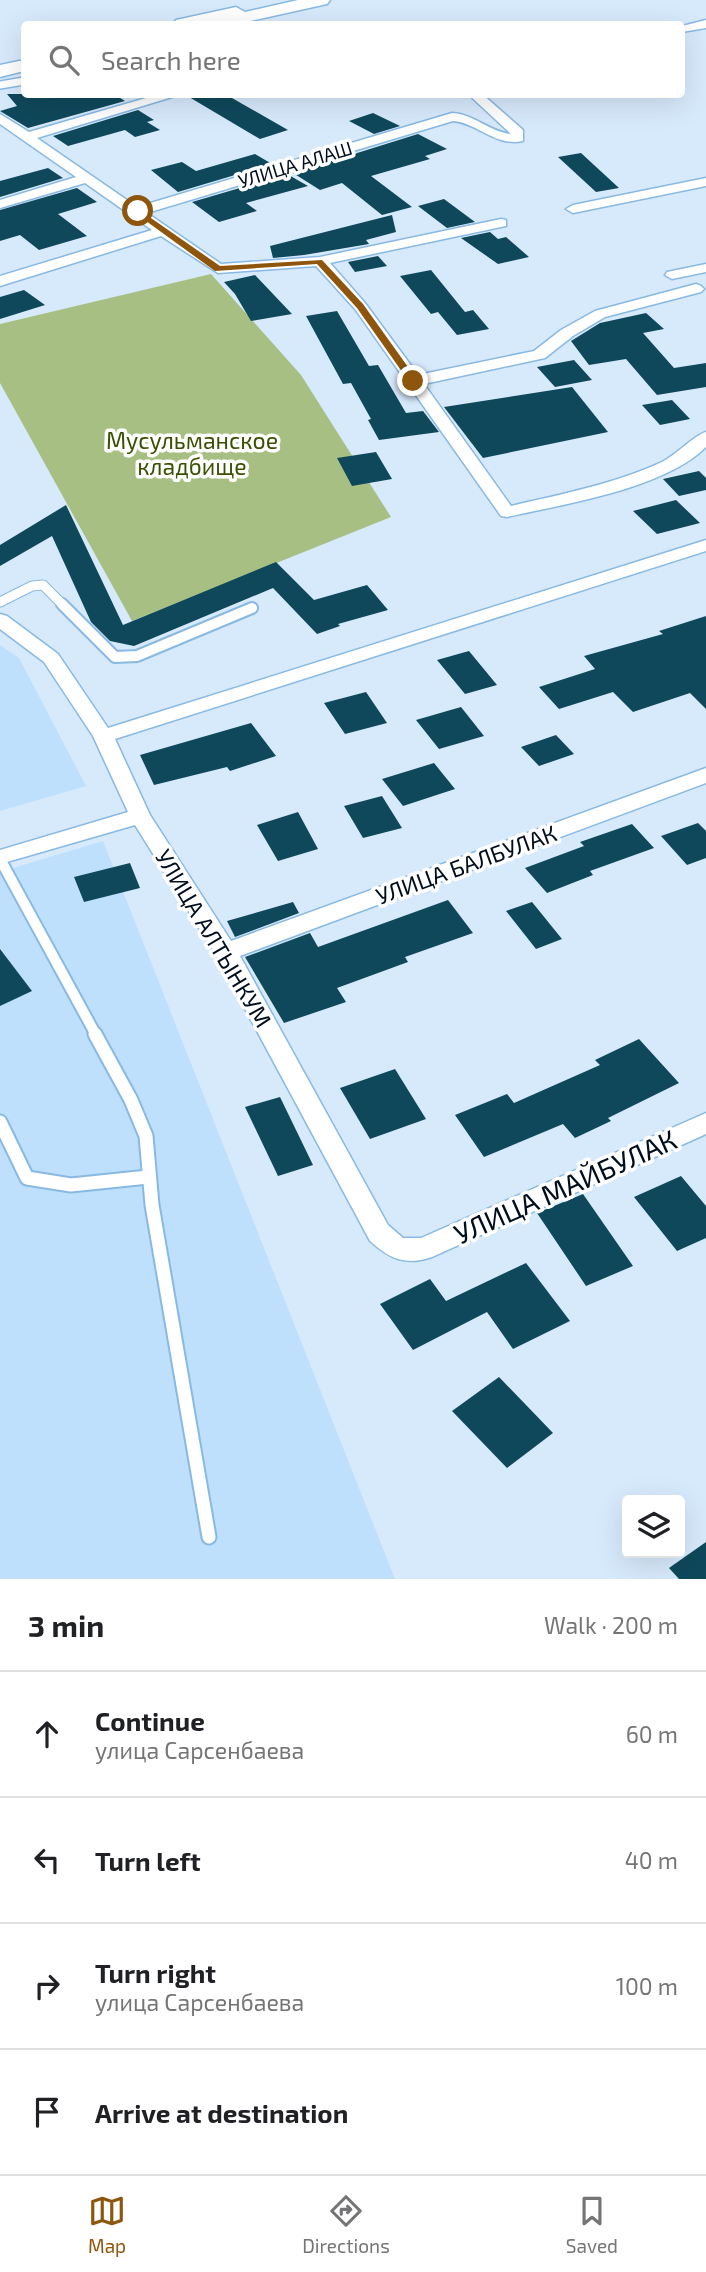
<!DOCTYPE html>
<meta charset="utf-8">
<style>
body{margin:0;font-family:"Exo 2",sans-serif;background:#f6f6f6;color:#202124}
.controls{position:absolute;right:21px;bottom:21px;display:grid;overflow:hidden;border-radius:7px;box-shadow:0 7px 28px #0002}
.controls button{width:63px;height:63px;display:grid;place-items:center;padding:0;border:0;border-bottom:2px solid #e0e0e0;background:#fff;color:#202124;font:35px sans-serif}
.stop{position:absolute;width:21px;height:21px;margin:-16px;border:5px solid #8d560c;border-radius:50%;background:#fff}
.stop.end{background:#8d560c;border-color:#fff;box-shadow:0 2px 7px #0008}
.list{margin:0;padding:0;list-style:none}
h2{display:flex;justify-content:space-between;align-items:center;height:91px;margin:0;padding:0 28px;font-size:30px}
h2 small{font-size:23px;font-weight:400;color:#757577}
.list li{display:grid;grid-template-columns:46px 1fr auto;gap:21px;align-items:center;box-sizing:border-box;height:126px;padding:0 28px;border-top:2px solid #e0e0e0}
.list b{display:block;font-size:26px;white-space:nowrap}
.list p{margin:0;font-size:23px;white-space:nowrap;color:#757577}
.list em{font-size:23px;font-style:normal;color:#757577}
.icon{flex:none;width:38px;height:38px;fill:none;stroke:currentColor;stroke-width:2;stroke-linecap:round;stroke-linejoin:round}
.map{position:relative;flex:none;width:706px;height:1579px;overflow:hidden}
.search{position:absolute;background:#fff;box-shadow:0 7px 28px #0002;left:21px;right:21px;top:21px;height:77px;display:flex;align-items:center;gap:18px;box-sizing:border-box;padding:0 24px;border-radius:7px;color:#757577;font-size:26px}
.sheet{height:595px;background:#fff}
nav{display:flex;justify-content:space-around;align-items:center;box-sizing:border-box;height:98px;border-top:2px solid #e0e0e0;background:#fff;font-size:19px;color:#757577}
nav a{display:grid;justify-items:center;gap:4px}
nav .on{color:#8d560c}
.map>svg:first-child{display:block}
.built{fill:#bee0fd}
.green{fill:#a8bf84}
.building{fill:#0f485b}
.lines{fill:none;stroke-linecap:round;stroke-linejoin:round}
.lane-far3-casing{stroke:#88b9e3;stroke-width:10}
.lane-far2-casing{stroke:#88b9e3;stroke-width:11}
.lane-far1-casing{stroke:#88b9e3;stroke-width:14}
.lane-casing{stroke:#88b9e3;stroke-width:17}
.street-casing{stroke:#88b9e3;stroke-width:3}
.primary-casing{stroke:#88b9e3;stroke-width:3}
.lane-far3{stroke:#fff;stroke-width:7}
.lane-far2{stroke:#fff;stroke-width:9}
.lane-far1{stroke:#fff;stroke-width:10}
.lane{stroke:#fff;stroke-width:13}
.street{fill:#fff;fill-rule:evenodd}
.primary{fill:#fff;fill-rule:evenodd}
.route{fill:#8d560c}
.labels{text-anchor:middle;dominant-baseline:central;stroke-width:7;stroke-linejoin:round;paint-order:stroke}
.far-street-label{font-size:19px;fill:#000d1c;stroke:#fff}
.park-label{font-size:23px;fill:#3b5000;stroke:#fff}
.street-label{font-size:23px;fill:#000d1c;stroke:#fff}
.near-street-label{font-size:28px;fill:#000d1c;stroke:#fff}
</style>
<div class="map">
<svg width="706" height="1579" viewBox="0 0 706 1579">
<rect width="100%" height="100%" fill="#d7eafc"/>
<!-- built -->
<g class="built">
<polygon points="0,645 19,658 86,786 0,811"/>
<polygon points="103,841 395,1579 0,1579 0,872"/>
</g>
<!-- green -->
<polygon class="green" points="211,274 301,375 391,517 132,621 0,383 0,324"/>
<!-- building -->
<g class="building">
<polygon points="7,94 114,94 125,101 28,128 0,111 17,106"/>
<polygon points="184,94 225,94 288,130 260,139"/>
<polygon points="138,110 154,120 147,122 160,130 135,137 125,130 68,146 53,136"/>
<polygon points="373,113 400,126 374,134 349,121"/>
<polygon points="418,134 447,149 425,156 430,159 371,176 412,207 382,215 342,183 320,190 293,173"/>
<polygon points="581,153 619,188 596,192 558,157"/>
<polygon points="255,154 272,164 178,192 151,170 182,162 196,171"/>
<polygon points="48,168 63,178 0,197 0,181"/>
<polygon points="287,174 308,186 246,203 257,211 219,222 192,202"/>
<polygon points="77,188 97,202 58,214 87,236 39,250 20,235 0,241 0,210"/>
<polygon points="444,199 475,222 447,228 418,206"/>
<polygon points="392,215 396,232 366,240 369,244 304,255 273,258 270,246"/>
<polygon points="490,232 498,239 506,237 529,257 498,264 461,238"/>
<polygon points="378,256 387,266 355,272 348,262"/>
<polygon points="431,270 465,312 473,310 489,329 457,335 438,312 431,314 400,276"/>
<polygon points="255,275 292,314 251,321 235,294 224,282"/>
<polygon points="24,290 45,305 0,319 0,297"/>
<polygon points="337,311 369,366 378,365 406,413 423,411 439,432 379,440 368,420 371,419 351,383 343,384 306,316"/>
<polygon points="646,313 664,329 643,333 674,368 706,363 706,387 657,395 626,359 589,365 571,341 600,323"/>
<polygon points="574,360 592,380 555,387 537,367"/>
<polygon points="572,387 608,432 483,458 444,407"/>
<polygon points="672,400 690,419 660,425 642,405"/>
<polygon points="376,452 392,479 352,486 337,458"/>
<polygon points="699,471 706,478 706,490 679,496 663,479"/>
<polygon points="676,500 700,523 657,534 633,511"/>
<polygon points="66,505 123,625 276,562 314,600 367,585 388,610 338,624 340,626 317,634 273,588 134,646 110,641 91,622 52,536 0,566 0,545"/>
<polygon points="706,616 706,709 690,693 633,712 613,692 559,709 539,687 595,669 584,656 663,634 659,631"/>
<polygon points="469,651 497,685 465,694 437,660"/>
<polygon points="366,692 387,723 345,734 324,703"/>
<polygon points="461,707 484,736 439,749 416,720"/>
<polygon points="251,723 276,756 230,771 227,767 154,785 140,755"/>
<polygon points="556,735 574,754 539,766 521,747"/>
<polygon points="434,763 455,789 403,806 382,779"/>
<polygon points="382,796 402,828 363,838 344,806"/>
<polygon points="298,812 318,849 278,861 257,825"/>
<polygon points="698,823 706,831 706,858 687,865 661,836"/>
<polygon points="632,824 654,848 590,871 593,875 547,893 525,868 584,846 580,842"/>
<polygon points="130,863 140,888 84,902 74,877"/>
<polygon points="448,900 473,933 405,957 408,962 337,988 346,1002 284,1023 245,957 310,933 318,947"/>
<polygon points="293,902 299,913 235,937 227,921"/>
<polygon points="532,902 562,939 536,949 506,911"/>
<polygon points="0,949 32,991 0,1006"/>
<polygon points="639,1039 679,1083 608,1118 611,1121 575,1138 563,1124 484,1157 455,1115 507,1094 514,1103 600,1065 595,1060"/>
<polygon points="395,1069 426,1119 370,1139 340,1088"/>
<polygon points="280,1097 313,1165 278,1176 245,1107"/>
<polygon points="681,1176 706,1206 706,1238 677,1251 634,1197"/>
<polygon points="583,1194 633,1266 586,1286 537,1213"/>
<polygon points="526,1263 570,1321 513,1349 487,1312 413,1350 380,1304 430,1279 446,1301"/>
<polygon points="499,1377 553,1433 507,1468 452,1411"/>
<polygon points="706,1542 706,1579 679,1579 669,1568"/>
</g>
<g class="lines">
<defs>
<polyline id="lane-far3" points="0,85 24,81"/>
<polyline id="lane-far2" points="0,602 32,586 43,585 64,606"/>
<g id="lane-far1">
<polyline points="62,604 115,657 137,656 252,608"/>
<polyline points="0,859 96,1035"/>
</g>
<g id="lane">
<polyline points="95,1034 131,1100 146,1136 152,1205 209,1537"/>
<polyline points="0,1122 27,1178 71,1185 148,1177"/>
</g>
<g id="street">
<polygon points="706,20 706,28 682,32 682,26"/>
<path d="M160 94H182L37 138 137 207 452 113C474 114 490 132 511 134L468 94H482L523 130V141C495 147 478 123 453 121L147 213 221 264 320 257 501 219 506 220V226L501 227 330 263 365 303 418 375 534 351 561 330 595 311 696 284 701 286 704 289 701 292 605 317 573 336 545 358 424 384 511 506C562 494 614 484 662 462 676 455 696 434 706 432V447C664 489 564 504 507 517L501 516 355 309 316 266 218 273 161 236 0 286V276L152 230 85 183 0 208V200L76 177 0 124V114L29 132Z"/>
<polygon points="706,178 706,186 573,213 566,209 573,205"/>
<polygon points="706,264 706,272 672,279 665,275 667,272"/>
<path d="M706 540V551L115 739 150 815 231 941 706 768V783L240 956 388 1225 403 1238H421L706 1113V1134L432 1257C405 1266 390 1259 370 1241L216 955 135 825 0 864V850L128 812 93 736 44 662 0 629V614L7 616 58 654 108 728Z"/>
</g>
<g id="primary">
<polygon points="298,0 330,0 327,4 237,24 173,24 176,20 236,7 245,12"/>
<polygon points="24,60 24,71 0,77 0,65"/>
</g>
</defs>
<!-- lane-far3 casing -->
<use href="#lane-far3" class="lane-far3-casing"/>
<!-- lane-far2 casing -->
<use href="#lane-far2" class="lane-far2-casing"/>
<!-- lane-far1 casing -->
<use href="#lane-far1" class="lane-far1-casing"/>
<!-- lane casing -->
<use href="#lane" class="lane-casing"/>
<!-- street casing -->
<use href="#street" class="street-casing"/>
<!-- primary casing -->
<use href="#primary" class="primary-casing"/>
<!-- lane-far3 -->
<use href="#lane-far3" class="lane-far3"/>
<!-- lane-far2 -->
<use href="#lane-far2" class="lane-far2"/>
<!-- lane-far1 -->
<use href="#lane-far1" class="lane-far1"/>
<!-- lane -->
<use href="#lane" class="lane"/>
<!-- street -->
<use href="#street" class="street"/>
<!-- primary -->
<use href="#primary" class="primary"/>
</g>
<!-- route -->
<polygon class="route" points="138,209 220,266 322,260 363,304 418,381 410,383 357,308 317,264 215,271 135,213"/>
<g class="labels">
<!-- far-street labels -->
<g class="far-street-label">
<text transform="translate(295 164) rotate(-17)">УЛИЦА АЛАШ</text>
</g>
<!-- park labels -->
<g class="park-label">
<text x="192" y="440">Мусульманское<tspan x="192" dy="26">кладбище</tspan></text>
</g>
<!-- street labels -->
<g class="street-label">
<text transform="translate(466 864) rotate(-20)">УЛИЦА БАЛБУЛАК</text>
<text transform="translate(214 938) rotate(59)">УЛИЦА АЛТЫНКУМ</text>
</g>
<!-- near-street labels -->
<g class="near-street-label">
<text transform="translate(565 1186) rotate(-24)">УЛИЦА МАЙБУЛАК</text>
</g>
</g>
</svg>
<div class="controls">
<button><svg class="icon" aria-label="layers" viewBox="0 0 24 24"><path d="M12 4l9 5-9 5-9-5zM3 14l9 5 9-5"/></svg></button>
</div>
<div class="stop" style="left:138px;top:211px"></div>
<div class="stop end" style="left:413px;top:381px"></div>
<div class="search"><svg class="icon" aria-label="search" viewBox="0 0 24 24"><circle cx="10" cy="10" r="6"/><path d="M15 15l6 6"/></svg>Search here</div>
</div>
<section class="sheet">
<h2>3 min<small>Walk · 200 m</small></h2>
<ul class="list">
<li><svg class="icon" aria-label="ahead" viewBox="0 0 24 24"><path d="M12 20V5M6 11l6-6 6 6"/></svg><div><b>Continue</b><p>улица Сарсенбаева</p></div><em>60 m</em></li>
<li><svg class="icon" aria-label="left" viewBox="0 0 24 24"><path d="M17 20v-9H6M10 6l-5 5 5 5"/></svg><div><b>Turn left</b></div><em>40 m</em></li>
<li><svg class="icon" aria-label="right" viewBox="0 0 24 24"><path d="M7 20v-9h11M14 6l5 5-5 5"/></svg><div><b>Turn right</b><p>улица Сарсенбаева</p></div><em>100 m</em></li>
<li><svg class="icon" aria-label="arrive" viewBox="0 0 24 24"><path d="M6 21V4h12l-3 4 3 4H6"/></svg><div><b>Arrive at destination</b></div></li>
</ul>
</section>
<nav>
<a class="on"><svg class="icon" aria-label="map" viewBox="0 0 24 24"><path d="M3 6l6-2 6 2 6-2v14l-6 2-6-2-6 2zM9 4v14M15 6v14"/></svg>Map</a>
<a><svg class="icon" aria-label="directions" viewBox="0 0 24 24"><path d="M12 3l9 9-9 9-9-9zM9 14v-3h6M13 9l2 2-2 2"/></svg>Directions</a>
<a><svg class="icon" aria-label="saved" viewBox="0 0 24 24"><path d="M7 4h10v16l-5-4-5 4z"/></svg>Saved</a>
</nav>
